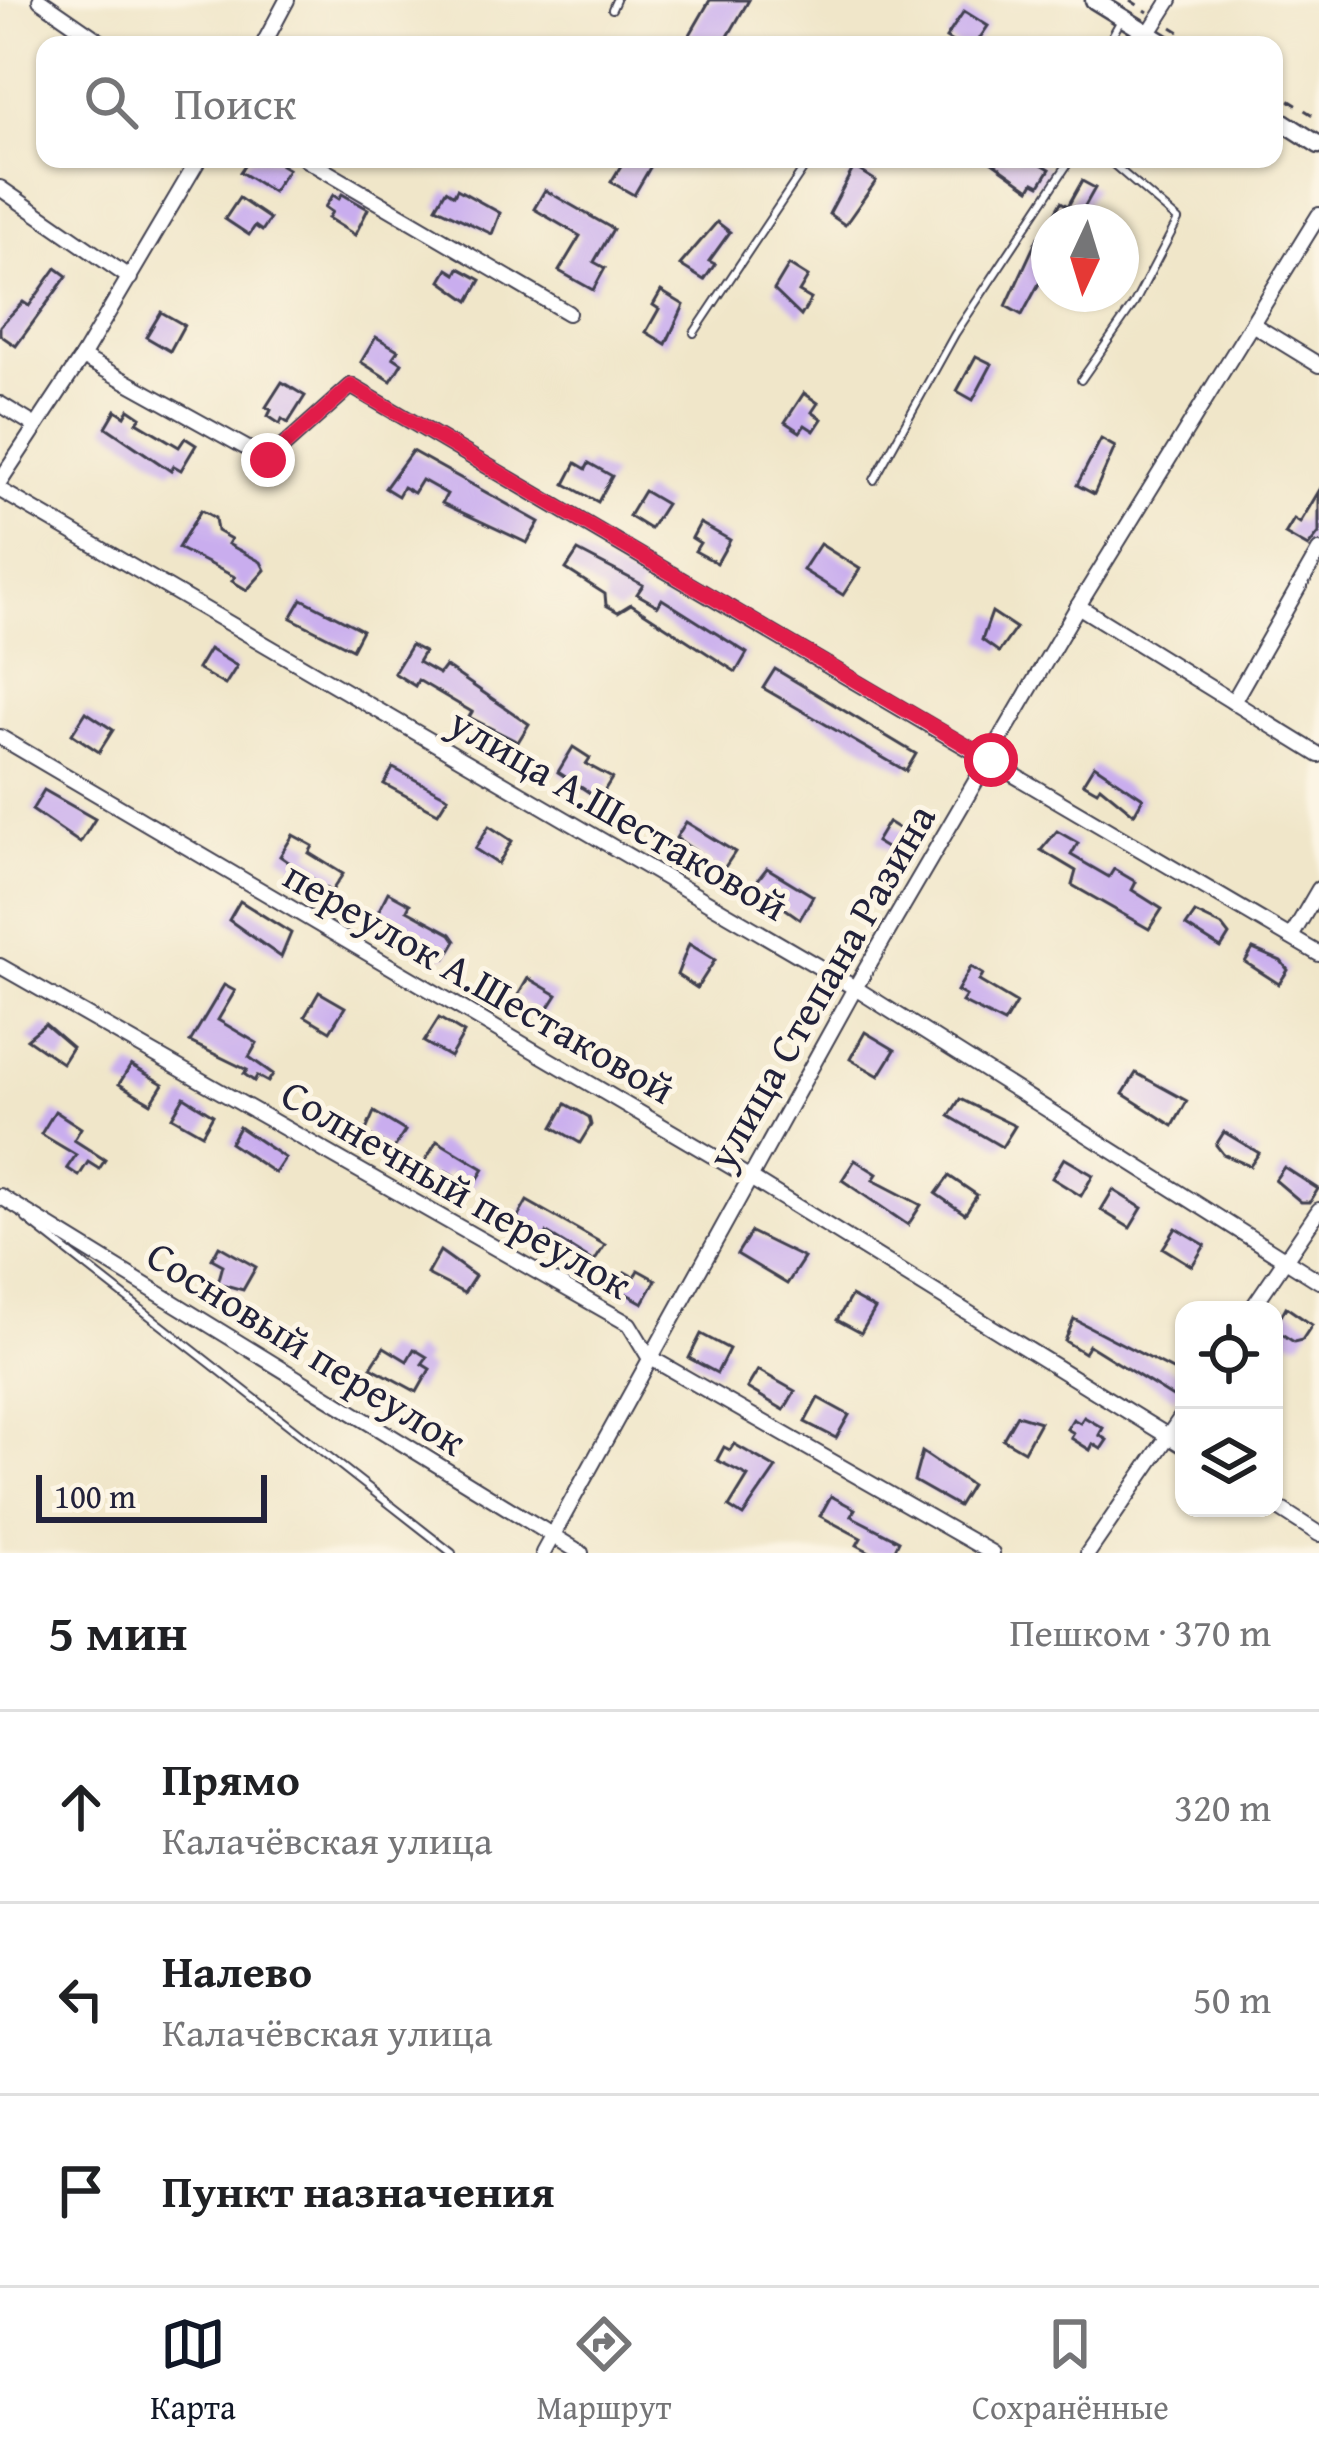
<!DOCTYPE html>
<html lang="ru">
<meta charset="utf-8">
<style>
body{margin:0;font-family:"Gentium Book Plus",serif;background:#f6f6f6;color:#202124}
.controls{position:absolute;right:36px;bottom:36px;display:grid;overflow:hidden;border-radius:24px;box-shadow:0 3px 9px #0004}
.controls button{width:108px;height:108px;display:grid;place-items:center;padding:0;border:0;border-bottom:3px solid #e0e0e0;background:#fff;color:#202124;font:60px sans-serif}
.compass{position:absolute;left:1031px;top:204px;width:108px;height:108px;border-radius:50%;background:#fff;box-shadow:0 3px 9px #0004;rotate:184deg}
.scale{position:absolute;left:36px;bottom:30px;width:231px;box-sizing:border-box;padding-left:12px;border:6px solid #22223b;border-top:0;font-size:33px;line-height:42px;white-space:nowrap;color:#22223b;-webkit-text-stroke:9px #fcf5e5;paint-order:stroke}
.stop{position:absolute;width:36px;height:36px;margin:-27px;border:9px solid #e11d48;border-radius:50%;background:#fff}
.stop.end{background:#e11d48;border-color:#fff;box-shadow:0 3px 12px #0008}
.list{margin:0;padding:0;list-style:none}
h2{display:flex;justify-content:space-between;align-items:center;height:156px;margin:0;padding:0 48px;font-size:51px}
h2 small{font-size:39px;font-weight:400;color:#757577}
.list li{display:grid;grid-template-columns:78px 1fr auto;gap:36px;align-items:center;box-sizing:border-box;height:192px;padding:0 48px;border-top:3px solid #e0e0e0}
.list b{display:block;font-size:45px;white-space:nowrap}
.list p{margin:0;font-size:39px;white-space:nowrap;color:#757577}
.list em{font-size:39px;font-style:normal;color:#757577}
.icon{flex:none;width:66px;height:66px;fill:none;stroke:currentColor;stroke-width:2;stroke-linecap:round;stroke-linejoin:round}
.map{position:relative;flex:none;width:1319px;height:1553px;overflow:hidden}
.search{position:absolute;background:#fff;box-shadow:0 3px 9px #0004;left:36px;right:36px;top:36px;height:132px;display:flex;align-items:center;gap:30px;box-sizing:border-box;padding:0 42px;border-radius:24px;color:#757577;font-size:45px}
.sheet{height:732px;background:#fff}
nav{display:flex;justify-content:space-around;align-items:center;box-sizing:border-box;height:168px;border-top:3px solid #e0e0e0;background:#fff;font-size:33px;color:#757577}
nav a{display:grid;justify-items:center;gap:6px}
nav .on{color:#111827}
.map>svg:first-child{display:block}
.building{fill:#c9adee}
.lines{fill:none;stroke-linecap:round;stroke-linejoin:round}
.service-casing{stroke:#413f50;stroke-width:10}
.minor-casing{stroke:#413f50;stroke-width:18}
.tertiary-casing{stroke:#413f50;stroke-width:21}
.path{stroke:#413f50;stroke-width:3;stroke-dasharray:9 9;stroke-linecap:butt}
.service{stroke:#fff;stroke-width:6}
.minor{stroke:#fff;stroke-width:14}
.tertiary{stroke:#fff;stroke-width:16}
.route{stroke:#e11d48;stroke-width:15}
.labels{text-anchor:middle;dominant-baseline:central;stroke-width:10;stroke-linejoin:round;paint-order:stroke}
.street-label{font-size:42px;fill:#22223b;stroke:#fcf5e5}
</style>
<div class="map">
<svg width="1319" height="1553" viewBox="0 0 1319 1553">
<rect width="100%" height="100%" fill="#fcf5e5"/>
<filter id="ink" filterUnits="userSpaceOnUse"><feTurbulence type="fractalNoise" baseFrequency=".00833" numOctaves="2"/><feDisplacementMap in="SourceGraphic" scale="24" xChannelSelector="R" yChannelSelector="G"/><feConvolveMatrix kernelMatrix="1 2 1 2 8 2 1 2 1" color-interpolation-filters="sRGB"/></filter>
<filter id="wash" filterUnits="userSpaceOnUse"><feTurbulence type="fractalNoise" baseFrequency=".004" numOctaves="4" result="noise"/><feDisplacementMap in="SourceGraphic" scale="48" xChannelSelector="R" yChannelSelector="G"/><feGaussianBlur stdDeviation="2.7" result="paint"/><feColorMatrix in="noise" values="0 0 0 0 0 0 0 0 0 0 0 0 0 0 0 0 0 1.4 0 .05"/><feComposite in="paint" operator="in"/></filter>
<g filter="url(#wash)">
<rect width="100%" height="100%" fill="#f0e6c9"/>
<g id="blocks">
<!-- building -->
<g class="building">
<polygon points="710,0 749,0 723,45 684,45"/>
<polygon points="964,11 988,26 975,45 957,45 946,38"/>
<polygon points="249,159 284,159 281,165 288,169 273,192 240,172"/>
<polygon points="625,159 655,159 634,195 611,182"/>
<polygon points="988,159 1033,159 1050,169 1040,185 1034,182 1030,189"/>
<polygon points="854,167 876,181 845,225 829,214"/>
<polygon points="1082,181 1095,188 1076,222 1053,216 1061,202 1068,206"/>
<polygon points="457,189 500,213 492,234 436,207 446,190 454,195"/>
<polygon points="545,190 613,229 594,262 605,268 593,290 559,271 580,236 534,209"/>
<polygon points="342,194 368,209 355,235 328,218 332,212 325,207 333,195 339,199"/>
<polygon points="239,198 270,219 262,231 255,226 249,235 225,219"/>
<polygon points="717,222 730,232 709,261 715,264 704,280 680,265"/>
<polygon points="1038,237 1049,243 1049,265 1022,315 1006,306"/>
<polygon points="789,265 808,277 799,292 811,299 801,316 774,290"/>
<polygon points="56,268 67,276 16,346 0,335 0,326 23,302 29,306"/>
<polygon points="459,268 481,280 469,301 441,281 448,269 456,274"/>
<polygon points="661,291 684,305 666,344 646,332 659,309 653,305"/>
<polygon points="161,312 184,325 170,351 146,337"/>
<polygon points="376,337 398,350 393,357 402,363 391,381 361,362"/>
<polygon points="976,356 992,364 973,400 957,391"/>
<polygon points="282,382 305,396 288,423 282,419 280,424 268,416 271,410 266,407"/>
<polygon points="804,393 818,403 812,412 822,419 814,431 805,425 800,432 785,422"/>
<polygon points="129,409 141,417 137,422 179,447 185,438 196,445 181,470 174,466 171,471 106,427 116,410 125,416"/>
<polygon points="1101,439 1115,447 1094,494 1077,485"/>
<polygon points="412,451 539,522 527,543 442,503 447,494 422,480 414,493 403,487 398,496 385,488"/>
<polygon points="576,463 586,469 589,463 612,476 598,502 565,484"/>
<polygon points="644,491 666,504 650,529 629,516"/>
<polygon points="1319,491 1319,533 1308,547 1285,534 1294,519 1300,523"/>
<polygon points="201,510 215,518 217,531 231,539 228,544 261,562 265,570 247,590 232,581 235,577 178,548"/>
<polygon points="700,523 730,540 717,563 695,551 700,543 692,538"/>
<polygon points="820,544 860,569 843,595 803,570"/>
<polygon points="578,551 643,585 637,594 658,606 662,599 747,653 736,672 631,604 618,612 606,605 605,594 566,569"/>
<polygon points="302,599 362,630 352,649 291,618"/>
<polygon points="992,612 1016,628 999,652 982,640"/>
<polygon points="411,645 424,652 418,662 439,674 445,666 529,724 518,742 469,717 472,712 418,680 415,686 394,673"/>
<polygon points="209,649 237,666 225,685 197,669"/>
<polygon points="775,669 916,754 906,771 763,688"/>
<polygon points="86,712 113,730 99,752 72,734"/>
<polygon points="573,747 590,758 586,764 612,778 599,799 558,772"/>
<polygon points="1094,765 1143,798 1134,814 1100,786 1097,791 1083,783"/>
<polygon points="393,768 448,797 438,813 384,784"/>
<polygon points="44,790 95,819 80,843 32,810"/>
<polygon points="686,822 735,852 723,870 676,838"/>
<polygon points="888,822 920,842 908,861 876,842"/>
<polygon points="489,826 512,841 498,864 475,849"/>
<polygon points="1057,831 1078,843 1071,855 1109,877 1114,869 1136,882 1132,890 1162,909 1149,929 1072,885 1076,871 1041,850"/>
<polygon points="293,835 313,846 309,853 343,874 331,892 280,856"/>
<polygon points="767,868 813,896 800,919 753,886"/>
<polygon points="388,892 410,904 407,910 451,934 456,941 446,958 377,914"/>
<polygon points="240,901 291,933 281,957 229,920"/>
<polygon points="1195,913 1222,926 1229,935 1221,948 1186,926"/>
<polygon points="689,944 715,960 697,988 677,975"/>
<polygon points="1253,949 1281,961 1288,970 1279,984 1245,962"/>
<polygon points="971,967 983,974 979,981 1016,1003 1004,1023 962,1002 966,996 957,991"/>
<polygon points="528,978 557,995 543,1017 517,997"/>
<polygon points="224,985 235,991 218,1020 257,1043 249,1057 273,1074 268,1082 257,1076 254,1081 244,1074 247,1070 190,1042"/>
<polygon points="319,992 345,1007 330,1031 305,1016"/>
<polygon points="439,1018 464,1033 450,1057 424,1042"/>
<polygon points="45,1024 72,1047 62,1063 27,1039"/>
<polygon points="865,1032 895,1050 879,1076 850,1059"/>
<polygon points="131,1065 163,1084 151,1103 119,1084"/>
<polygon points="1136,1073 1187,1101 1173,1126 1123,1094"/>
<polygon points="184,1097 213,1115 202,1134 172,1117"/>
<polygon points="960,1099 1015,1126 1002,1147 949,1116"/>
<polygon points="566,1104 589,1117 591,1125 580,1143 553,1127"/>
<polygon points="55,1111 81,1128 74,1140 105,1160 99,1169 88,1162 79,1176 67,1168 76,1155 41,1134"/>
<polygon points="374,1112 405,1131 393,1150 365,1133"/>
<polygon points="239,1127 285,1158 275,1173 230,1143"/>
<polygon points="1224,1132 1259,1153 1250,1166 1223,1154 1216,1145"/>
<polygon points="437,1141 484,1169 473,1187 446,1171 441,1180 421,1168"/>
<polygon points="1064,1158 1093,1175 1081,1196 1052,1178"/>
<polygon points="855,1160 877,1174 873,1180 921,1205 908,1225 842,1180"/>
<polygon points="1284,1167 1318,1189 1310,1202 1301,1202 1275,1180"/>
<polygon points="949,1176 977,1195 965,1214 936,1194"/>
<polygon points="1113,1190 1142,1208 1130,1228 1101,1210"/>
<polygon points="527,1201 605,1245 594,1262 547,1233 542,1241 514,1224"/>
<polygon points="1176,1228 1205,1245 1192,1266 1163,1248"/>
<polygon points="751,1232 804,1258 787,1284 737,1254"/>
<polygon points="219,1246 256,1267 243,1290 218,1283 223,1265 212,1259"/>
<polygon points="440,1251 475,1276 464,1293 427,1274"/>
<polygon points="638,1270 656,1280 643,1303 616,1288 625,1272 634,1277"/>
<polygon points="851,1296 875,1309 861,1333 837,1320"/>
<polygon points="1286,1307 1312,1325 1302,1340 1294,1342 1274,1329"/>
<polygon points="1074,1319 1184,1376 1176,1399 1089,1345 1084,1353 1065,1341"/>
<polygon points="701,1334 729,1349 717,1373 689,1358"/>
<polygon points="384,1347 407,1361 414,1349 427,1357 422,1364 430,1369 417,1392 371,1367"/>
<polygon points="758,1370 795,1391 784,1410 747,1388"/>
<polygon points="818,1398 849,1415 836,1438 805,1422"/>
<polygon points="1017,1415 1040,1422 1024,1451 1003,1439"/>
<polygon points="1084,1417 1103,1428 1099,1435 1107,1440 1101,1449 1093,1444 1090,1450 1071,1438 1074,1433 1067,1429 1073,1419 1080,1423"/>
<polygon points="734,1444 776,1468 743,1516 729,1507 748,1476 717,1460 724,1447 730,1450"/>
<polygon points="922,1452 971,1485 958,1506 914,1481"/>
<polygon points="831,1496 855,1509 851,1516 899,1541 893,1553 872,1553 857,1545 861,1538 820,1516"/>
</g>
</g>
</g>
<g filter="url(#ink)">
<use href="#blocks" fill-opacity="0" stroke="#413f50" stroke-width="3"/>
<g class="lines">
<defs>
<g id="service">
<polyline points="612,9 616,0"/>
<polyline points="1107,45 1121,20"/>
<polyline points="694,333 810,159"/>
<polyline points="1081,380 1134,304 1178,220 1107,159"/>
<polyline points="874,480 955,334 1071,159"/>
<polyline points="26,1219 452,1553"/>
</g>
<g id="minor">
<polyline points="40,0 105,45"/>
<polyline points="1149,33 1170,0"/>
<polyline points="263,45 287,0"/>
<polyline points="305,159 568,313"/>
<polyline points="0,188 130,278"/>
<polyline points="1252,324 1319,365"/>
<polyline points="82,357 268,460 351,386 1319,954"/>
<polyline points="0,404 34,425"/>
<polyline points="0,481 82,357 199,159"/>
<polyline points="0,490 855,988 1319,1281"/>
<polyline points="1078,606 1319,755"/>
<polyline points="1233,702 1319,551"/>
<polyline points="0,737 747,1176 1184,1446"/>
<polyline points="1291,937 1319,889"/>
<polyline points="0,966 629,1324 649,1357 992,1553"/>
<polyline points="0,1196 581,1553"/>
<polyline points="1251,1310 1319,1210"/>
<polyline points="1274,1505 1319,1534"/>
<polyline points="543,1553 855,988 1078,606 1319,215"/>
<polyline points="1088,1553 1184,1413"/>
</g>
<g id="tertiary">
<polyline points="1094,0 1167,45"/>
<polyline points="1274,116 1319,145"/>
</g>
</defs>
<!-- service casing -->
<use href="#service" class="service-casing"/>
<!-- minor casing -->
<use href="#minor" class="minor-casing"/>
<!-- tertiary casing -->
<use href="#tertiary" class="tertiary-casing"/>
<!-- path -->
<g class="path">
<polyline points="1130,0 1148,12"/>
<polyline points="1172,27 1201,45"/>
<polyline points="1274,91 1319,119"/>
</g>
<!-- service -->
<use href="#service" class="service"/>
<!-- minor -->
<use href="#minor" class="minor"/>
<!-- tertiary -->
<use href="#tertiary" class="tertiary"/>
</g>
</g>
<g class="lines" filter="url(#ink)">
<!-- route -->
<polyline class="route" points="268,460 351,386 991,760"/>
</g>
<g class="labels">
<!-- street labels -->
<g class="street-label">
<text transform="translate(619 813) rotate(30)">улица А.Шестаковой</text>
<text transform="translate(480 981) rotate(30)">переулок А.Шестаковой</text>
<text transform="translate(820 986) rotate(-60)">улица Степана Разина</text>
<text transform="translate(457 1188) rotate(30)">Солнечный переулок</text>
<text transform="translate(307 1347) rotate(32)">Сосновый переулок</text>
</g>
</g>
</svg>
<div class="controls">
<button><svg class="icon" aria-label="locate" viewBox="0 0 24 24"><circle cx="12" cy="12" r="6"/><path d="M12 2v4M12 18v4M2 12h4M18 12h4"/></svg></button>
<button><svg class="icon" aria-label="layers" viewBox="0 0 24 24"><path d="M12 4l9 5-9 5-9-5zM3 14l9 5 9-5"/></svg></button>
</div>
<svg class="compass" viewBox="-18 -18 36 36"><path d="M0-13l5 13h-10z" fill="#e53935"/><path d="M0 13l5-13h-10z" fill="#757577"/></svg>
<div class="scale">100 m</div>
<div class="stop" style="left:991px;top:760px"></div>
<div class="stop end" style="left:268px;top:460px"></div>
<div class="search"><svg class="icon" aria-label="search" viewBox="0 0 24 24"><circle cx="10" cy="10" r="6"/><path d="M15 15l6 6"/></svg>Поиск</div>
</div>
<section class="sheet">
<h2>5 мин<small>Пешком · 370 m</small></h2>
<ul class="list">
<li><svg class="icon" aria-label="ahead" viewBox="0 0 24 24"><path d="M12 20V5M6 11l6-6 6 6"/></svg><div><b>Прямо</b><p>Калачёвская улица</p></div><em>320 m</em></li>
<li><svg class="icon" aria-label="left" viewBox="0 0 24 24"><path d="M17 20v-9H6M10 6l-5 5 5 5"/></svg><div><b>Налево</b><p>Калачёвская улица</p></div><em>50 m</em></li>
<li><svg class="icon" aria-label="arrive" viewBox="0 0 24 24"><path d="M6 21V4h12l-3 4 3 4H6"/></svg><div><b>Пункт назначения</b></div></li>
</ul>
</section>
<nav>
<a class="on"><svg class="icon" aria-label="map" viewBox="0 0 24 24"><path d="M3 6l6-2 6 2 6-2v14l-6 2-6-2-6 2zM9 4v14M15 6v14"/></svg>Карта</a>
<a><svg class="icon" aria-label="directions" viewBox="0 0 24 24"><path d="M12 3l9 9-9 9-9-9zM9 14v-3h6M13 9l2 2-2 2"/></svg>Маршрут</a>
<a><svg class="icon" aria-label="saved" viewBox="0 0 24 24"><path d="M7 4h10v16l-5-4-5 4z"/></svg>Сохранённые</a>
</nav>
